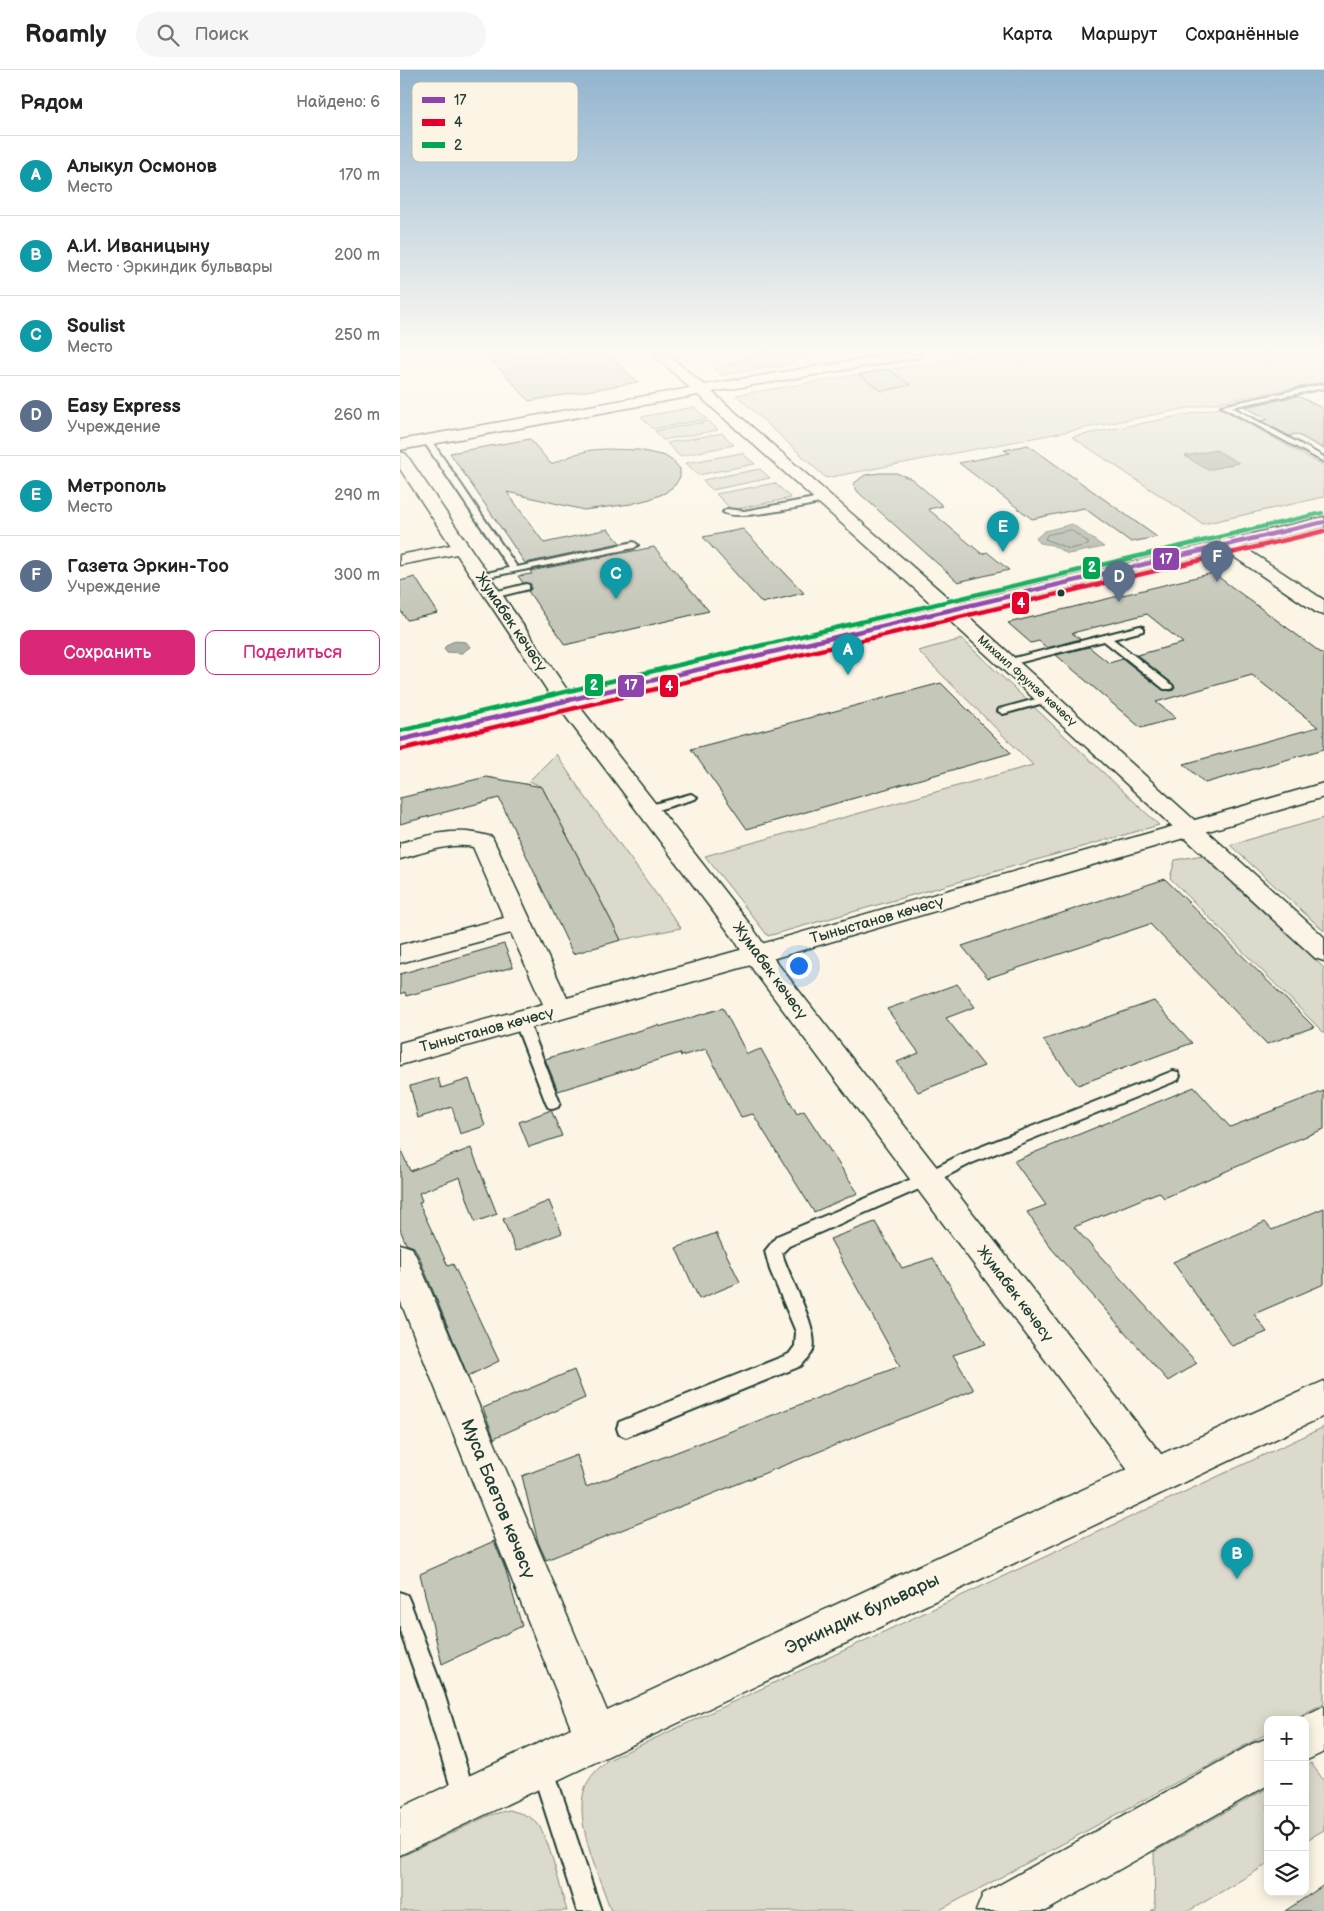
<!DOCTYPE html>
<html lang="ru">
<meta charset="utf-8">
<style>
body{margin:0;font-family:"Balsamiq Sans",sans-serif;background:#f6f6f6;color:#222}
.controls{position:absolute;right:15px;bottom:15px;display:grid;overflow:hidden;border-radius:10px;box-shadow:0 2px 12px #0003}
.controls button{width:45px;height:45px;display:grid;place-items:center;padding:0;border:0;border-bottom:1px solid #e0e0e0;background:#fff;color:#222;font:25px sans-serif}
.you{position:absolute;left:398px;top:895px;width:18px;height:18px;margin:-12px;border:4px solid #fff;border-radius:50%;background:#1a73e8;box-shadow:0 0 0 8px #1a73e833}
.badge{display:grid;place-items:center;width:32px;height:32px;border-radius:50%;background:#db2777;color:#fff;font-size:16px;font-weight:700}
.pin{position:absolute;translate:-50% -41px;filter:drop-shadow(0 1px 2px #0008)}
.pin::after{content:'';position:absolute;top:26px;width:18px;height:15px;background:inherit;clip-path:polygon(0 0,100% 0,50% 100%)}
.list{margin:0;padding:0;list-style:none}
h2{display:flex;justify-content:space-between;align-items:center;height:65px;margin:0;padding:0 20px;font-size:21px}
h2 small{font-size:16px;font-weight:400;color:#767676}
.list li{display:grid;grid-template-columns:32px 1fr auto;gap:15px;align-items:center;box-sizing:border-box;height:80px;padding:0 20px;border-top:1px solid #e0e0e0}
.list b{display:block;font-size:19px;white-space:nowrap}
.list p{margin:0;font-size:16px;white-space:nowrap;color:#767676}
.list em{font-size:16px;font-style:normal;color:#767676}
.actions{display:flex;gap:10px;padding:15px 20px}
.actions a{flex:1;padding:11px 0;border:1px solid #db2777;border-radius:10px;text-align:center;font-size:18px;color:#db2777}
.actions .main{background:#db2777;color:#fff}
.icon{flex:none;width:28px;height:28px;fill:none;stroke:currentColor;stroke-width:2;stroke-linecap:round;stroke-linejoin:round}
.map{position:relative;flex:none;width:924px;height:1841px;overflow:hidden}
header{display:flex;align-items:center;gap:30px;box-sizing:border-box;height:70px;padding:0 25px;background:#fff;border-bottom:1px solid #e0e0e0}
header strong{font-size:24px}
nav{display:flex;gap:28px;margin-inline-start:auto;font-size:18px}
.search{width:350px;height:45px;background:#f6f6f6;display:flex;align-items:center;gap:12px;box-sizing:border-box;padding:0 18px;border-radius:28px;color:#767676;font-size:19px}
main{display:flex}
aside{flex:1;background:#fff}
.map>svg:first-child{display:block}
.green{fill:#dcdacc;stroke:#7e8c80}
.water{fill:#aeb3a7;stroke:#758479}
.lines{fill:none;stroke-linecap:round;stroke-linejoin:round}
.shore{stroke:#586c62;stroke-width:1}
.building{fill:#c5c7b9;stroke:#1f3d34}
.lane-casing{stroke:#1f3d34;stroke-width:4}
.street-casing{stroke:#1f3d34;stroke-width:3}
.secondary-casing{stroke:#1f3d34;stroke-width:3}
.primary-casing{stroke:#1f3d34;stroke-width:3}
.lane{fill:#fcf5e5;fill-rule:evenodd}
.street{fill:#fcf5e5;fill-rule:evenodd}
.secondary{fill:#fcf5e5;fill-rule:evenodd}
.primary{fill:#fcf5e5;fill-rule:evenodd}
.bus-1-far1-casing{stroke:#fcf5e5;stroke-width:5.5}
.bus-1-casing{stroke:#fcf5e5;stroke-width:7}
.bus-2-far1-casing{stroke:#fcf5e5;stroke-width:5.5}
.bus-2-casing{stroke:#fcf5e5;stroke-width:7}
.bus-3-far1-casing{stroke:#fcf5e5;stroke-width:5.5}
.bus-3-casing{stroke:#fcf5e5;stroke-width:7}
.bus-1-far1{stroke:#8e44ad;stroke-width:4}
.bus-1{stroke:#8e44ad;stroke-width:4.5}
.bus-2-far1{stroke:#e4002b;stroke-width:4}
.bus-2{stroke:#e4002b;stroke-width:4.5}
.bus-3-far1{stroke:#00a651;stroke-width:4}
.bus-3{stroke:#00a651;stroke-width:4.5}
.bus-dot{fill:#1f3d34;stroke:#fcf5e5;stroke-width:2}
.labels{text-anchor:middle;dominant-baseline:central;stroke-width:4;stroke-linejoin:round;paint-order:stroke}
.far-street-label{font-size:12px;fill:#1f3d34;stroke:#fcf5e5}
.street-label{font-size:15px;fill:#1f3d34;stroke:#fcf5e5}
.near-street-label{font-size:18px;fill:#1f3d34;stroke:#fcf5e5}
.key{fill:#fcf5e5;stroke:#babeb0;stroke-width:1}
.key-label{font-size:14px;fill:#1f3d34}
.line-badge{stroke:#fcf5e5;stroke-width:2}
.badge-label{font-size:14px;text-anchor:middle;font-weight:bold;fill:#fff}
</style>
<header>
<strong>Roamly</strong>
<div class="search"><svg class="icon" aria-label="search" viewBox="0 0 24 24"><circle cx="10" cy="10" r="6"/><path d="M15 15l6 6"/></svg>Поиск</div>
<nav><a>Карта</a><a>Маршрут</a><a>Сохранённые</a></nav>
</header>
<main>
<aside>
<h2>Рядом<small>Найдено: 6</small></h2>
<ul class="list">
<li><span class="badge" style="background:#0f9aa8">A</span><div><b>Алыкул Осмонов</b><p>Место</p></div><em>170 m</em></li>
<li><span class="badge" style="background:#0f9aa8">B</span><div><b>А.И. Иваницыну</b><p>Место · Эркиндик бульвары</p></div><em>200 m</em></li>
<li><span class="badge" style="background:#0f9aa8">C</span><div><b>Soulist</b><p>Место</p></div><em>250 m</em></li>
<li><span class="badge" style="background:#5c6f8a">D</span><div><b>Easy Express</b><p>Учреждение</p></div><em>260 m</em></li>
<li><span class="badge" style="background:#0f9aa8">E</span><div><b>Метрополь</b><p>Место</p></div><em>290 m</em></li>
<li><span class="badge" style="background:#5c6f8a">F</span><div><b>Газета Эркин-Тоо</b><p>Учреждение</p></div><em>300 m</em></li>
</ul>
<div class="actions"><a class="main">Сохранить</a><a>Поделиться</a></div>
</aside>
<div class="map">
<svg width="924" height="1841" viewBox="0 0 924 1841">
<rect width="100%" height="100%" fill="#fcf5e5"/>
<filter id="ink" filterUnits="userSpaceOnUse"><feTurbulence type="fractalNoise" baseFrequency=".02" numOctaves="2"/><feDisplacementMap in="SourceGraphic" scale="10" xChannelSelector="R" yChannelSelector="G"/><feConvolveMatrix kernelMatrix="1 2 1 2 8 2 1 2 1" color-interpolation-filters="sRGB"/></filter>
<g filter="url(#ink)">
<!-- green -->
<g class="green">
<polygon points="359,284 408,284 387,295 321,305 314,299"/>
<polygon points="582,284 924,284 924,312 426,408 336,325"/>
<polygon points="294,337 307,349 253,359 241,347"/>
<polygon points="820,338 924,396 924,427 803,454 672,367"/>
<polygon points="309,351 318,360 263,370 255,361"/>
<polygon points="322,363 334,375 279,386 267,373"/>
<polygon points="342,383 355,394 298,405 286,393"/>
<polygon points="360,399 370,408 312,420 303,410"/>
<polygon points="375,413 391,428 332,440 316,424"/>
<polygon points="562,569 759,755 368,866 305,786 633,695 518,581"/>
<polygon points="156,684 181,721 281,858 221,870 142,717 129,711"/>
<polygon points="924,748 924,861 830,775"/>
<polygon points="803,785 924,898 924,963 770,808 775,790"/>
<path d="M924 1357V1633L892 1650H868V1663L538 1841H211C200 1808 173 1752 185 1718 189 1707 198 1699 206 1691Z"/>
<polygon points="911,1693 924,1711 924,1760 905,1771 905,1696"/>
<polygon points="868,1718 868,1794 789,1841 751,1841 755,1838 754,1782"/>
<path d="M109 1740C120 1743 129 1745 137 1753 149 1767 161 1821 167 1841H0V1787L90 1745Z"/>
</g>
<!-- water -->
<g class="water">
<polygon points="816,380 839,393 808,400 785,386"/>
<polygon points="672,454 704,477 668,484 652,475 640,473 636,468 645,461"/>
<polygon points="55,571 66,572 70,577 62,583 47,582 44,578 48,574"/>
</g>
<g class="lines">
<!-- shore -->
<polygon class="shore" points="671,460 688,472 688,475 669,479 645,469 647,465"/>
</g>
<!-- building -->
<g class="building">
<polygon points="87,284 207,284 238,312 129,331"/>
<polygon points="488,299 511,315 482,321 459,305"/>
<polygon points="898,326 924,339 924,379 896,364 889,366 861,351 868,349 845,337"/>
<polygon points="130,369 151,394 176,384 191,380 207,379 239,380 265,386 274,392 280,399 280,407 275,415 265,423 250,429 231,434 184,440 107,422 144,473 208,459 220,473 125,493 50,383"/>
<polygon points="628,375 687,417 757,467 731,472 684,438 632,449 559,393 610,383 604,380"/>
<polygon points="480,403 496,403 512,409 543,436 528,439 582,484 587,482 609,500 558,512 458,422 453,414 465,405"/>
<polygon points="343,459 404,523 362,533 303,467"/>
<polygon points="254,477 309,541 165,575 128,521 131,519 131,514 123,513 118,506 132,504 130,501"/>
<polygon points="813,503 924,585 924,679 805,713 784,694 918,657 852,605 756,632 776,648 741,658 656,585 689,577 709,593 723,589 763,620 772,621 775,618 773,614 737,585 783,573 747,544 672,563 680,569 647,578 639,571 631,573 608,553"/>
<polygon points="15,507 38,543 7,550 0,540 0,511"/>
<polygon points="541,613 611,683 347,759 291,679"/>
<polygon points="86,707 142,717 221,870 173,884 99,728 0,754 0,728"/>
<polygon points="765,809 914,957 867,974 750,854 588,908 562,876"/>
<polygon points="104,874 113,897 6,926 5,922 0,924 0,904"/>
<polygon points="557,914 575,937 546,948 584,996 518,1022 497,992 519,983 487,939"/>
<polygon points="754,931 792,973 678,1015 643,970"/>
<polygon points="323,938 347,984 361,979 397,1044 404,1041 458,1123 414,1142 353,1044 341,1047 306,979 281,986 280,983 158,1021 145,989 258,955 259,957"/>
<polygon points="38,1008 41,1018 69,1009 85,1056 60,1064 52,1037 18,1048 10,1016"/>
<polygon points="794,1017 830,1057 924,1021 924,1059 872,1080 873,1081 764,1128 759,1122 674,1157 797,1293 768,1311 651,1178 627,1142 646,1135 614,1091"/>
<polygon points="151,1040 162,1066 129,1077 119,1052"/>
<polygon points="0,1078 10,1101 71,1078 97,1144 75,1152 60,1107 19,1123 22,1131 19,1133 48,1196 53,1194 99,1291 68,1306 19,1187 14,1177 6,1174 0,1159"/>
<polygon points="149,1131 162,1163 116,1181 103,1149"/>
<polygon points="924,1138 924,1214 854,1244 867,1262 832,1276 773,1192 865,1152 872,1160"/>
<polygon points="475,1152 502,1198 533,1188 586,1274 553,1285 574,1320 146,1490 138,1472 122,1406 177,1385 186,1417 500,1296 430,1169"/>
<polygon points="316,1163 340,1212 299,1229 276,1178"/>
<polygon points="174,1300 185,1328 94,1368 83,1338"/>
<polygon points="94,1471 106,1501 122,1556 42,1594 20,1504"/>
<polygon points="924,1815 924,1841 885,1841"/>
</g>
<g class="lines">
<defs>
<g id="lane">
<polygon points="924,314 924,318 832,337 924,387 924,392 821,336"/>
<polygon points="27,373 33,373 117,497 234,472 238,475 234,478 78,509 78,505 109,498 26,375"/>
<path d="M426 426 429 427V431C410 435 336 452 323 442L327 439 344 441Z"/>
<polygon points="126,514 129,515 129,519 93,528 88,525 90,523"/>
<polygon points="740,556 743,557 743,561 713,569 772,615 773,617 772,619 764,619 704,571 606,596 601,593 602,591"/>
<polygon points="647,626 652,629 651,631 603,644 598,641 599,639"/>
<polygon points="291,724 297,727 295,729 247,743 241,739 243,737"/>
<polygon points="121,945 126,946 128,950 160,1033 158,1037 153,1039 148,1037 146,1033 114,950 116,946"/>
<path d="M773 1001 778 1002 780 1006 778 1010 572 1093 533 1113 389 1176 382 1183C389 1208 419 1258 413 1280 411 1286 405 1291 401 1296L226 1367 219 1364 217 1358 219 1352 389 1284 395 1276 396 1262 370 1200 365 1181 377 1166 521 1105 560 1085Z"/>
<polygon points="0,1522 7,1525 10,1532 44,1623 76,1728 73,1736 65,1739 57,1736 54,1728 22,1623 0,1561"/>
<polygon points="142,1686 150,1689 153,1697 201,1841 177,1841 131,1697 134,1689"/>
</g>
<g id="street">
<polygon points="61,473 67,474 70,478 67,482 0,495 0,485"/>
<path d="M924 713V727L365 891 0 995V973L143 934 111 863 0 893V875L104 848 73 777C49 772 23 783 0 789V773C33 764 57 756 92 767L167 928 351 877Z"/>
<polygon points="0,1174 12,1178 17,1188 207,1641 697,1413 924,1311 924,1346 0,1785 0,1738 171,1658 0,1230"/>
<polygon points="924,1636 924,1682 905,1691 905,1650 896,1650"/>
<polygon points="868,1668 868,1715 646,1841 576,1841 583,1824 852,1674"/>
</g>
<g id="secondary">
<polygon points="253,284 267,284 304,315 493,284 521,284 520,287 515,288 312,322 538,519 924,867 924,891 915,888 524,527 298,325 0,380 0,370 290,318"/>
<polygon points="0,382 6,384 172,627 352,857 374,889 768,1393 774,1406 768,1419 755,1424 742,1419 354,901 334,869 157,635 0,399"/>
<polygon points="827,469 833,470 924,530 924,545 917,543 821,478 818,474 821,470"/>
</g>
<polygon id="primary" points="924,447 924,457 0,677 0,663"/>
</defs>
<!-- lane casing -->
<use href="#lane" class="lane-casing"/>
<!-- street casing -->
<use href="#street" class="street-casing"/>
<!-- secondary casing -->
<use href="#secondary" class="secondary-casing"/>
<!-- primary casing -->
<use href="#primary" class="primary-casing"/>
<!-- lane -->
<use href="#lane" class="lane"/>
<!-- street -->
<use href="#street" class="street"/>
<!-- secondary -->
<use href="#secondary" class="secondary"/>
<!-- primary -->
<use href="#primary" class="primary"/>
<defs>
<polyline id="bus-1-far1" points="884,461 924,452"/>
<polyline id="bus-1" points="0,670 889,460"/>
<polyline id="bus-2-far1" points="922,461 924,461"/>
<polyline id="bus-2" points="2,679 924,461"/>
<polyline id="bus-3-far1" points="844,461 922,443"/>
<polyline id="bus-3" points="0,661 849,460"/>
</defs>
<!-- bus-1-far1 casing -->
<use href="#bus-1-far1" class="bus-1-far1-casing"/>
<!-- bus-1 casing -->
<use href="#bus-1" class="bus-1-casing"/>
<!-- bus-2-far1 casing -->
<use href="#bus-2-far1" class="bus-2-far1-casing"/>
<!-- bus-2 casing -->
<use href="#bus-2" class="bus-2-casing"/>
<!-- bus-3-far1 casing -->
<use href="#bus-3-far1" class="bus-3-far1-casing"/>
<!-- bus-3 casing -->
<use href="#bus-3" class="bus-3-casing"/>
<!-- bus-1-far1 -->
<use href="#bus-1-far1" class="bus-1-far1"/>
<!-- bus-1 -->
<use href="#bus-1" class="bus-1"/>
<!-- bus-2-far1 -->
<use href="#bus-2-far1" class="bus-2-far1"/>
<!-- bus-2 -->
<use href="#bus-2" class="bus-2"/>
<!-- bus-3-far1 -->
<use href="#bus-3-far1" class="bus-3-far1"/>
<!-- bus-3 -->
<use href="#bus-3" class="bus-3"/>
</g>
</g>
<!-- sky -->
<linearGradient id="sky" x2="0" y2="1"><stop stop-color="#91b4ce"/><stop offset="0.52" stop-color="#fefaf3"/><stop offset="1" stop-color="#fefaf3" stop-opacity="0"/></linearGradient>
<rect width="924" height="541" fill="url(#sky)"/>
<!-- markers -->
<circle class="bus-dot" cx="661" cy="523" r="4.5"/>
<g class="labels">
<!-- far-street labels -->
<g class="far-street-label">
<text transform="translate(627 611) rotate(42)">Михаил Фрунзе көчөсү</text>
</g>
<!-- street labels -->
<g class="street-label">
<text transform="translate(111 552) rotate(56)">Жумабек көчөсү</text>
<text transform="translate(477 850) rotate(-16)">Тыныстанов көчөсү</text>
<text transform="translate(370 901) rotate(54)">Жумабек көчөсү</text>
<text transform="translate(87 960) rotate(-15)">Тыныстанов көчөсү</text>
<text transform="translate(615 1224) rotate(53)">Жумабек көчөсү</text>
</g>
<!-- near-street labels -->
<g class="near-street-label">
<text transform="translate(98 1429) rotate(68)">Муса Баетов көчөсү</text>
<text transform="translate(462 1544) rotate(-25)">Эркиндик бульвары</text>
</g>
</g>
<!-- legend -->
<rect x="12" y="12" width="166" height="80" rx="8" class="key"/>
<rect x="22" y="27" width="23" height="6" fill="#8e44ad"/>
<rect x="22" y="49" width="23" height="7" fill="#e4002b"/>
<rect x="22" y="72" width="23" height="6" fill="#00a651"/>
<g class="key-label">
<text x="54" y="35">17</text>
<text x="54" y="57">4</text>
<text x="54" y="80">2</text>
</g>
<g class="line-badge">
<rect x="752" y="477" width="28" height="24" rx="5" fill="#8e44ad"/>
<rect x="682" y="486" width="19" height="24" rx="5" fill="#00a651"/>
<rect x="611" y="521" width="19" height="24" rx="5" fill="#e4002b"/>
<rect x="184" y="603" width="20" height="24" rx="5" fill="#00a651"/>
<rect x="217" y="604" width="28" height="24" rx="5" fill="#8e44ad"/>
<rect x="259" y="604" width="20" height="24" rx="5" fill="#e4002b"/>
</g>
<g class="badge-label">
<text x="766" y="494">17</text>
<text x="692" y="502">2</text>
<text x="621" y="538">4</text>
<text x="194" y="620">2</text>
<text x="231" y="620">17</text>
<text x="269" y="621">4</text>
</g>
</svg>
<div class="controls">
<button>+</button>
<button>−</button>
<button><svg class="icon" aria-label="locate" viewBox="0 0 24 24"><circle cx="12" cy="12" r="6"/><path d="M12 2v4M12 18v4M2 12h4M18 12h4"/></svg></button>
<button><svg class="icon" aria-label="layers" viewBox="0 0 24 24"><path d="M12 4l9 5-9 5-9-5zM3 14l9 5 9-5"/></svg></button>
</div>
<div class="you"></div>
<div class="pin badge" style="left:448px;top:605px;background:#0f9aa8">A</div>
<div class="pin badge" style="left:837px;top:1509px;background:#0f9aa8">B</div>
<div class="pin badge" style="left:216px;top:529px;background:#0f9aa8">C</div>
<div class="pin badge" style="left:719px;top:532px;background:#5c6f8a">D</div>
<div class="pin badge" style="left:603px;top:482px;background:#0f9aa8">E</div>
<div class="pin badge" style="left:817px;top:512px;background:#5c6f8a">F</div>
</div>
</main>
